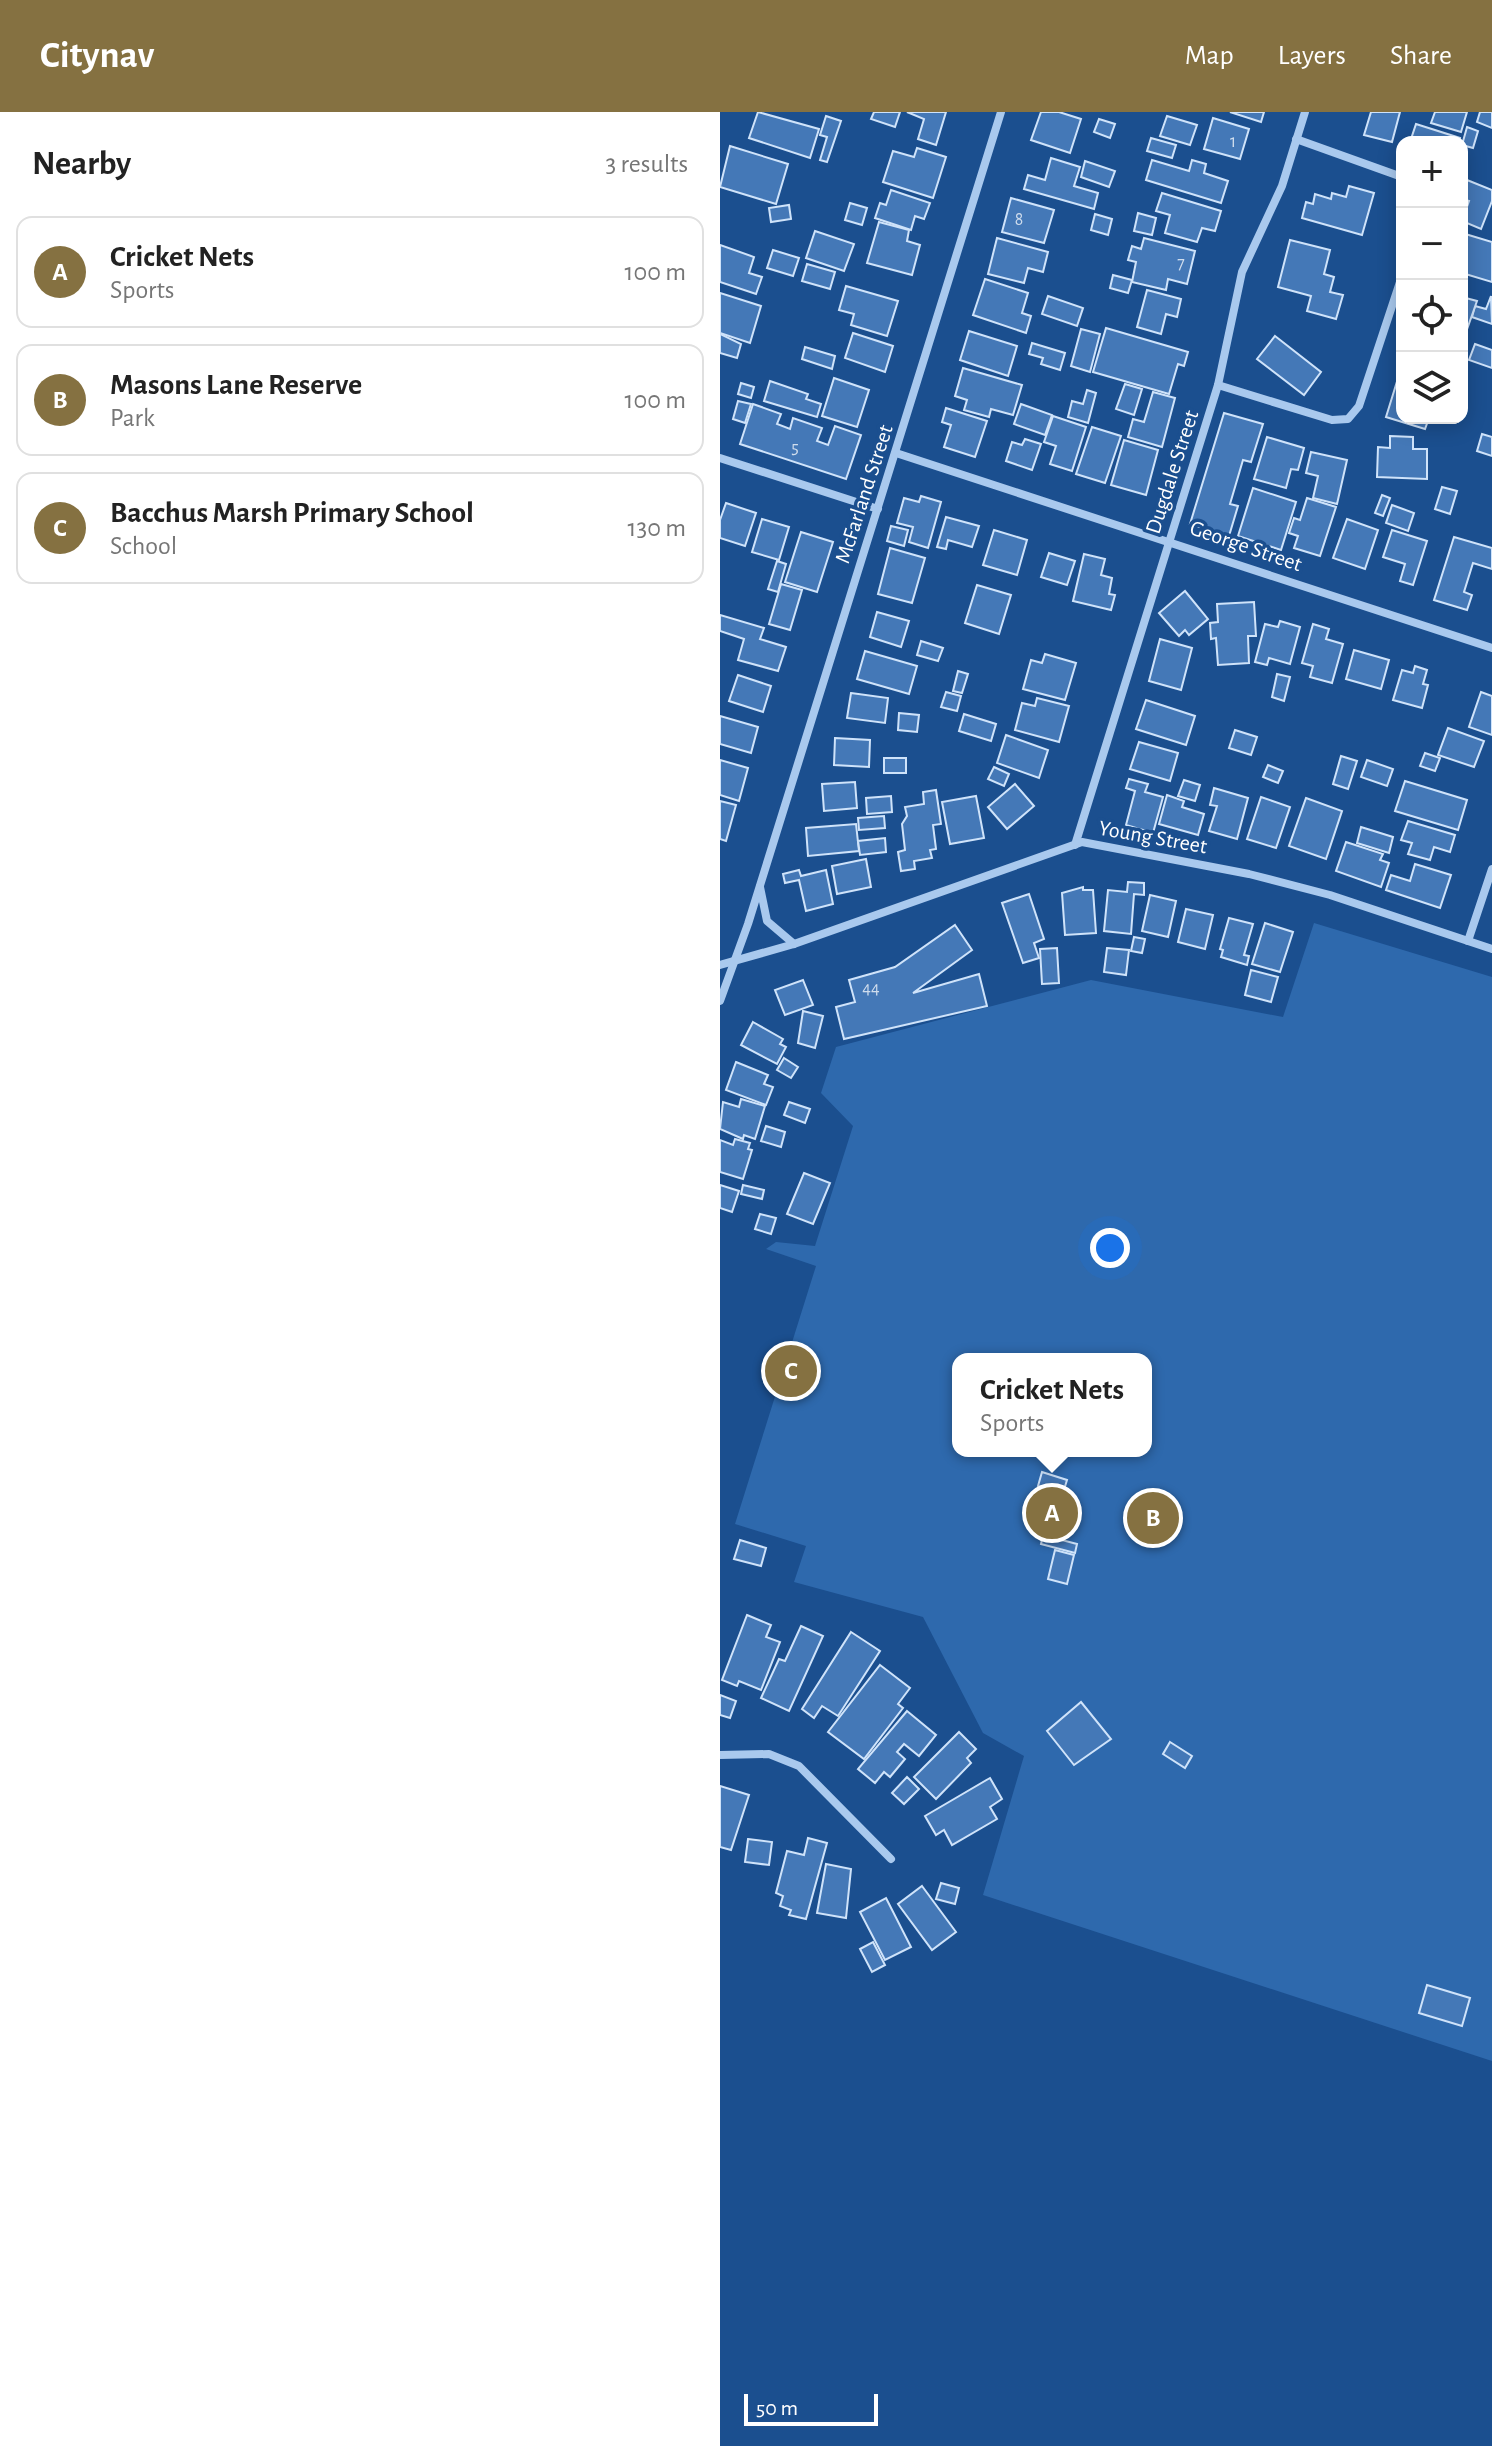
<!DOCTYPE html>
<meta charset="utf-8">
<style>
body{margin:0;font-family:"Alegreya Sans",sans-serif;background:#f2f2f2;color:#222}
.controls{position:absolute;right:24px;top:24px;display:grid;overflow:hidden;border-radius:16px;box-shadow:0 4px 20px #0003}
.controls button{width:72px;height:72px;display:grid;place-items:center;padding:0;border:0;border-bottom:2px solid #e0e0e0;background:#fff;color:#222;font:40px sans-serif}
.scale{position:absolute;left:24px;bottom:20px;width:134px;box-sizing:border-box;padding-left:8px;border:4px solid #fff;border-top:0;font-size:22px;line-height:28px;white-space:nowrap;color:#fff;-webkit-text-stroke:6px #1b4f8f;paint-order:stroke}
.you{position:absolute;left:390px;top:1136px;width:28px;height:28px;margin:-20px;border:6px solid #fff;border-radius:50%;background:#1a73e8;box-shadow:0 0 0 12px #1a73e833}
.badge{display:grid;place-items:center;width:52px;height:52px;border-radius:50%;background:#857141;color:#fff;font-size:26px;font-weight:700}
.pin{position:absolute;translate:-50% -50%;border:4px solid #fff;box-shadow:0 2px 8px #0006}
.popup{position:absolute;left:232px;top:1241px;width:200px;height:104px;box-sizing:border-box;display:grid;place-content:center;border-radius:16px;background:#fff;filter:drop-shadow(0 2px 6px #0005);font-size:26px;white-space:nowrap;color:#767676}
.popup b{font-size:30px;color:#222}
.popup::after{content:'';position:absolute;left:50%;top:100%;margin-left:-16px;border:16px solid transparent;border-top-color:#fff}
.list{margin:0;padding:0;list-style:none}
h2{display:flex;justify-content:space-between;align-items:center;height:104px;margin:0;padding:0 32px;font-size:34px}
h2 small{font-size:26px;font-weight:400;color:#767676}
.list li{display:grid;grid-template-columns:52px 1fr auto;gap:24px;align-items:center;box-sizing:border-box;height:112px;margin:0 16px 16px;padding:0 16px;border:2px solid #e0e0e0;border-radius:16px}
.list b{display:block;font-size:30px;white-space:nowrap}
.list p{margin:0;font-size:26px;white-space:nowrap;color:#767676}
.list em{font-size:26px;font-style:normal;color:#767676}
.icon{flex:none;width:44px;height:44px;fill:none;stroke:currentColor;stroke-width:2;stroke-linecap:round;stroke-linejoin:round}
.map{position:relative;flex:none;width:772px;height:2334px;overflow:hidden}
header{display:flex;align-items:center;gap:48px;box-sizing:border-box;height:112px;padding:0 40px;background:#857141;color:#fff}
header strong{font-size:38px}
nav{display:flex;gap:44px;margin-inline-start:auto;font-size:28px}
main{display:flex}
aside{flex:1;background:#fff}
.map>svg:first-child{display:block}
.green{fill:#2e69ad;fill-rule:evenodd}
.building{fill:#4478b7;stroke:#cfe3fa;stroke-width:2}
.lines{fill:none;stroke-linecap:round;stroke-linejoin:round}
.minor{stroke:#a9c9ee;stroke-width:8}
.labels{text-anchor:middle;dominant-baseline:central;stroke-width:7;stroke-linejoin:round;paint-order:stroke}
.number-label{font-size:18px;fill:#d0dded}
.street-label{font-size:22px;fill:#fff;stroke:#1b4f8f}
</style>
<header>
<strong>Citynav</strong>
<nav><a>Map</a><a>Layers</a><a>Share</a></nav>
</header>
<main>
<aside>
<h2>Nearby<small>3 results</small></h2>
<ul class="list">
<li><span class="badge">A</span><div><b>Cricket Nets</b><p>Sports</p></div><em>100 m</em></li>
<li><span class="badge">B</span><div><b>Masons Lane Reserve</b><p>Park</p></div><em>100 m</em></li>
<li><span class="badge">C</span><div><b>Bacchus Marsh Primary School</b><p>School</p></div><em>130 m</em></li>
</ul>
</aside>
<div class="map">
<svg width="772" height="2334" viewBox="0 0 772 2334">
<rect width="100%" height="100%" fill="#1b4f8f"/>
<!-- green -->
<path class="green" d="M594 811 772 865V1949L263 1783 304 1644 263 1621 203 1505 74 1470 86 1434 15 1412 96 1154 46 1137 56 1130 95 1134 133 1014 101 981 116 935 371 868 563 905ZM238 1247H426V1339H238Z"/>
<!-- building -->
<g class="building">
<polygon points="38,0 99,17 90,46 29,26"/>
<polygon points="154,0 180,0 175,15 151,7"/>
<polygon points="187,0 226,0 216,33 198,27 204,7"/>
<polygon points="321,0 339,0 361,7 350,41 311,28"/>
<polygon points="510,0 544,0 541,10"/>
<polygon points="651,0 680,0 672,30 644,23"/>
<polygon points="715,0 747,0 741,20 711,11"/>
<polygon points="760,0 772,0 772,16 757,10"/>
<polygon points="106,4 121,9 107,50 100,48 107,25 100,23"/>
<polygon points="447,4 477,13 470,33 440,24"/>
<polygon points="493,6 529,17 520,47 484,37"/>
<polygon points="379,7 395,12 390,26 374,20"/>
<polygon points="696,12 740,26 739,30 690,30"/>
<polygon points="747,15 758,19 753,36 742,33"/>
<polygon points="431,26 456,33 452,46 427,39"/>
<polygon points="10,34 68,52 56,92 0,75"/>
<polygon points="197,36 226,45 213,86 163,70 173,39 194,45"/>
<polygon points="331,46 360,55 354,74 378,81 374,97 304,77 308,63 325,68"/>
<polygon points="432,48 469,59 472,48 486,52 484,61 508,69 501,91 426,68"/>
<polygon points="365,49 395,59 389,75 361,65"/>
<polygon points="747,68 772,78 772,89 761,117 742,109 749,89 742,87"/>
<polygon points="629,74 654,81 642,123 582,106 586,90 593,92 595,82 611,87 612,81 626,85"/>
<polygon points="171,78 210,91 204,107 195,104 191,118 155,106 160,91 166,93"/>
<polygon points="442,81 501,99 495,119 482,116 477,130 445,121 450,103 436,99"/>
<polygon points="291,86 334,98 324,131 282,120"/>
<polygon points="130,91 147,96 142,113 125,108"/>
<polygon points="69,93 71,107 51,110 49,96"/>
<polygon points="418,101 436,106 432,123 414,119"/>
<polygon points="375,102 392,107 388,123 371,118"/>
<polygon points="159,110 189,118 187,129 200,133 192,163 147,151"/>
<polygon points="95,119 134,132 124,159 86,146"/>
<polygon points="742,121 772,130 772,170 742,161"/>
<polygon points="277,126 328,140 323,160 308,156 304,171 268,162"/>
<polygon points="424,126 475,139 467,172 448,167 446,178 412,170 416,150 408,148 412,134 421,137"/>
<polygon points="570,128 610,138 604,162 614,165 610,180 623,183 616,207 587,199 591,184 558,175"/>
<polygon points="0,133 34,145 29,161 42,165 36,182 0,170"/>
<polygon points="53,138 79,146 73,164 47,156"/>
<polygon points="87,152 115,160 110,177 82,169"/>
<polygon points="393,163 412,168 408,181 390,176"/>
<polygon points="265,167 308,181 302,201 311,204 306,221 253,203"/>
<polygon points="126,174 178,189 167,224 131,213 134,202 119,198"/>
<polygon points="427,178 461,187 457,205 446,202 441,222 417,215"/>
<polygon points="0,181 41,194 30,231 0,221"/>
<polygon points="328,184 363,196 357,214 322,202"/>
<polygon points="771,184 772,212 752,205 755,194 766,197"/>
<polygon points="742,185 757,189 745,223 742,222"/>
<polygon points="386,216 468,240 464,254 458,252 449,282 373,260"/>
<polygon points="361,217 380,222 370,260 351,254"/>
<polygon points="249,219 297,234 288,264 240,248"/>
<polygon points="133,221 173,234 165,260 125,246"/>
<polygon points="0,222 21,232 17,246 0,241"/>
<polygon points="555,224 601,260 584,283 537,247"/>
<polygon points="312,231 345,241 340,258 321,252 323,246 309,242"/>
<polygon points="755,232 772,238 772,256 749,248"/>
<polygon points="85,235 115,244 112,257 82,247"/>
<polygon points="243,256 302,273 293,303 271,297 269,305 244,298 247,288 235,284"/>
<polygon points="679,263 682,264 682,306 709,306 705,317 666,305"/>
<polygon points="114,266 149,278 137,315 102,304"/>
<polygon points="50,269 88,282 86,287 101,292 97,305 44,289"/>
<polygon points="21,271 34,275 31,286 18,282"/>
<polygon points="405,272 422,277 414,303 396,297"/>
<polygon points="367,278 376,281 368,311 348,305 352,289 363,292"/>
<polygon points="433,280 455,286 442,335 408,325 413,307 424,310"/>
<polygon points="18,289 31,292 25,311 13,307"/>
<polygon points="33,292 61,302 57,312 70,317 73,306 102,316 97,329 108,333 115,314 141,323 126,367 20,332"/>
<polygon points="301,292 332,303 325,323 294,312"/>
<polygon points="226,296 267,309 255,345 224,335 231,313 222,310"/>
<polygon points="504,301 543,312 531,350 523,348 510,392 518,394 509,424 470,412"/>
<polygon points="333,304 366,315 352,359 330,352 336,334 324,330"/>
<polygon points="372,315 401,324 385,371 356,362"/>
<polygon points="762,322 772,325 772,344 757,339"/>
<polygon points="670,324 693,325 693,337 707,337 707,367 657,365 658,335 670,336"/>
<polygon points="547,325 584,336 578,358 571,357 566,376 534,367"/>
<polygon points="305,327 321,332 312,358 286,349 292,330 302,333"/>
<polygon points="404,328 438,338 426,383 391,373"/>
<polygon points="591,340 627,348 617,392 593,386 598,364 586,361"/>
<polygon points="722,375 737,379 730,402 715,397"/>
<polygon points="533,376 576,390 561,438 518,424"/>
<polygon points="662,383 670,386 663,404 655,401"/>
<polygon points="201,384 221,390 208,436 189,430 193,415 177,411 184,386 199,390"/>
<polygon points="587,386 616,395 600,444 574,436 578,424 569,421 574,406 580,408"/>
<polygon points="6,391 36,401 25,434 0,426 0,408"/>
<polygon points="672,393 694,401 688,419 666,411"/>
<polygon points="226,405 259,414 252,435 228,428 226,437 217,435"/>
<polygon points="42,407 69,415 59,448 32,440"/>
<polygon points="627,407 658,418 645,457 613,446"/>
<polygon points="171,414 188,418 184,434 167,429"/>
<polygon points="274,418 307,428 297,463 263,453"/>
<polygon points="672,418 707,429 693,473 680,469 685,452 663,445"/>
<polygon points="81,420 113,430 97,480 65,470"/>
<polygon points="734,425 772,436 772,457 753,451 744,480 752,483 747,498 714,488"/>
<polygon points="170,436 205,446 192,491 158,482"/>
<polygon points="329,441 355,449 347,473 321,465"/>
<polygon points="364,442 385,447 381,463 392,466 389,482 395,483 391,498 353,489"/>
<polygon points="57,449 66,452 58,480 48,477"/>
<polygon points="61,472 82,478 70,518 49,512"/>
<polygon points="257,473 291,483 279,522 245,511"/>
<polygon points="465,479 488,507 469,523 465,518 459,524 439,501"/>
<polygon points="534,490 536,524 528,524 529,551 498,553 496,526 491,527 490,511 498,510 497,492"/>
<polygon points="157,500 189,509 181,535 150,525"/>
<polygon points="0,503 44,516 40,527 66,535 58,559 18,548 24,527 0,519"/>
<polygon points="560,509 580,515 570,552 549,546 547,553 535,550 545,512 558,515"/>
<polygon points="593,512 609,517 606,527 623,532 612,571 590,565 593,554 582,551"/>
<polygon points="440,527 472,536 461,578 429,569"/>
<polygon points="201,529 223,536 218,549 197,543"/>
<polygon points="634,538 669,548 661,577 626,567"/>
<polygon points="145,539 197,554 189,582 137,567"/>
<polygon points="325,542 356,551 345,588 303,577 311,548 322,551"/>
<polygon points="695,554 707,558 703,572 708,573 702,596 673,588 682,558 693,561"/>
<polygon points="238,559 248,562 242,581 233,579"/>
<polygon points="557,562 570,565 564,589 552,585"/>
<polygon points="18,563 51,574 43,600 9,589"/>
<polygon points="226,580 241,584 237,599 221,595"/>
<polygon points="761,580 772,584 772,623 749,615"/>
<polygon points="131,581 168,586 165,611 127,606"/>
<polygon points="317,586 349,594 339,630 295,618 302,591 315,594"/>
<polygon points="426,588 475,604 466,633 416,617"/>
<polygon points="179,601 199,603 197,620 178,618"/>
<polygon points="244,602 276,612 271,629 239,619"/>
<polygon points="0,604 38,615 31,641 0,632"/>
<polygon points="728,616 764,629 754,655 718,643"/>
<polygon points="515,618 537,625 531,643 509,636"/>
<polygon points="286,623 328,638 319,666 277,651"/>
<polygon points="115,626 150,628 149,655 114,653"/>
<polygon points="419,630 458,641 450,669 410,657"/>
<polygon points="705,641 720,646 715,659 700,654"/>
<polygon points="621,644 637,649 628,677 613,672"/>
<rect x="164" y="646" width="22" height="15"/>
<polygon points="0,648 28,656 19,689 0,683"/>
<polygon points="647,648 673,657 667,674 641,665"/>
<polygon points="548,653 563,659 558,671 543,665"/>
<polygon points="274,655 289,662 284,674 268,667"/>
<polygon points="409,667 428,672 425,680 443,685 433,721 406,713 415,679 406,676"/>
<polygon points="464,668 480,673 475,689 458,684"/>
<polygon points="685,669 747,688 738,718 675,699"/>
<polygon points="135,670 137,696 104,699 102,672"/>
<polygon points="295,672 314,694 287,717 268,695"/>
<polygon points="494,676 528,686 517,727 489,719 497,694 490,693"/>
<polygon points="216,678 221,712 213,713 216,737 210,738 212,746 194,749 195,757 181,759 178,740 185,738 182,712 187,704 185,695 204,692 203,680"/>
<polygon points="447,683 464,689 462,695 484,702 478,723 439,712"/>
<polygon points="171,684 172,700 147,702 146,686"/>
<polygon points="256,684 264,726 230,732 222,690"/>
<polygon points="541,685 570,695 556,736 527,727"/>
<polygon points="586,686 622,699 606,747 569,734"/>
<polygon points="0,689 16,693 6,729 0,727"/>
<polygon points="164,704 165,716 139,718 138,706"/>
<polygon points="688,709 735,723 730,740 714,735 710,748 688,742 692,731 681,728"/>
<polygon points="136,712 139,739 88,744 86,716"/>
<polygon points="641,715 673,725 669,741 637,731"/>
<polygon points="165,726 166,740 140,743 138,729"/>
<polygon points="626,730 663,742 660,748 669,751 661,775 616,759"/>
<polygon points="146,747 151,775 117,782 112,754"/>
<polygon points="695,752 731,763 720,796 666,778 671,763 690,769"/>
<polygon points="79,758 81,764 106,758 113,792 86,799 79,768 65,771 63,762"/>
<polygon points="408,770 424,771 424,783 414,782 411,822 384,819 388,778 407,780"/>
<polygon points="363,775 363,778 373,778 376,821 345,823 342,781"/>
<polygon points="309,782 324,827 314,831 319,846 303,851 282,791"/>
<polygon points="430,783 456,789 448,825 422,819"/>
<polygon points="466,797 493,803 485,837 458,830"/>
<polygon points="509,806 533,812 524,843 529,844 527,853 501,845 503,838 500,837"/>
<polygon points="545,811 573,820 560,860 532,852"/>
<polygon points="235,813 252,838 193,881 259,862 267,894 124,927 116,895 135,890 129,868 175,855"/>
<polygon points="414,825 425,827 422,841 411,839"/>
<polygon points="337,836 339,871 322,872 320,837"/>
<polygon points="387,836 409,838 406,863 384,860"/>
<polygon points="531,858 558,865 551,890 525,883"/>
<polygon points="83,868 93,893 65,903 55,878"/>
<polygon points="83,899 103,904 95,936 78,931"/>
<polygon points="33,910 63,927 60,932 66,935 57,952 21,933"/>
<polygon points="64,946 78,955 71,966 57,958"/>
<polygon points="16,950 48,963 44,972 53,975 46,993 6,978"/>
<polygon points="21,987 45,994 35,1027 24,1023 23,1027 0,1017 3,990 19,995"/>
<polygon points="69,990 90,997 85,1011 64,1003"/>
<polygon points="46,1014 65,1020 61,1035 41,1029"/>
<polygon points="15,1027 30,1031 28,1037 32,1038 23,1067 0,1060 0,1028 13,1033"/>
<polygon points="84,1061 110,1071 93,1112 67,1102"/>
<polygon points="0,1073 19,1079 12,1100 0,1096"/>
<polygon points="23,1073 44,1078 42,1087 21,1082"/>
<polygon points="40,1102 56,1106 51,1122 35,1117"/>
<polygon points="322,1360 347,1368 343,1381 318,1374"/>
<polygon points="323,1423 357,1432 355,1441 321,1432"/>
<polygon points="20,1428 46,1436 41,1454 14,1447"/>
<polygon points="335,1438 354,1443 347,1472 328,1467"/>
<polygon points="27,1503 51,1513 46,1525 60,1530 41,1578 19,1569 17,1574 2,1568"/>
<polygon points="81,1514 103,1524 69,1599 41,1586 59,1547 65,1549"/>
<polygon points="131,1520 160,1539 118,1604 102,1594 94,1606 82,1597"/>
<polygon points="160,1553 190,1576 178,1592 183,1596 144,1647 108,1620"/>
<polygon points="0,1583 16,1589 10,1606 0,1603"/>
<polygon points="361,1590 391,1627 354,1653 327,1619"/>
<polygon points="187,1599 216,1623 199,1644 184,1632 177,1640 185,1647 170,1665 164,1660 155,1671 138,1657"/>
<polygon points="239,1620 256,1637 247,1646 251,1651 216,1687 194,1665"/>
<polygon points="450,1630 472,1644 465,1656 443,1642"/>
<polygon points="187,1665 199,1677 184,1692 172,1681"/>
<polygon points="270,1666 282,1687 270,1695 277,1707 232,1733 224,1718 216,1723 205,1704"/>
<polygon points="0,1674 29,1683 11,1738 0,1735"/>
<polygon points="88,1726 107,1731 86,1807 69,1803 71,1798 60,1794 63,1784 56,1781 67,1739 84,1743"/>
<polygon points="28,1727 52,1730 49,1753 25,1750"/>
<polygon points="106,1752 131,1757 126,1806 97,1801"/>
<polygon points="221,1771 239,1776 235,1792 216,1787"/>
<polygon points="202,1774 236,1820 212,1838 178,1792"/>
<polygon points="166,1786 191,1835 165,1848 140,1800"/>
<polygon points="153,1830 165,1853 152,1860 140,1837"/>
<polygon points="707,1873 750,1886 742,1914 699,1901"/>
</g>
<g class="lines">
<!-- minor -->
<g class="minor">
<polyline points="576,27 682,65"/>
<polyline points="498,273 612,308 628,307 639,294 682,164"/>
<polyline points="176,341 772,536"/>
<polyline points="0,346 158,397"/>
<polyline points="355,733 498,273 522,160 562,74 585,0"/>
<polyline points="40,775 47,809 74,832"/>
<polyline points="748,829 772,757"/>
<polyline points="0,853 74,832 362,730 529,762 610,783 772,837"/>
<polyline points="0,889 28,812 281,0"/>
<polyline points="0,1643 49,1642 79,1654 171,1747"/>
</g>
</g>
<g class="labels">
<!-- number labels -->
<g class="number-label">
<text x="513" y="30">1</text>
<text x="299" y="108">8</text>
<text x="461" y="152">7</text>
<text x="75" y="336">5</text>
<text x="151" y="877">44</text>
</g>
<!-- street labels -->
<g class="street-label">
<text transform="translate(452 360) rotate(-72)">Dugdale Street</text>
<text transform="translate(144 382) rotate(-72)">McFarland Street</text>
<text transform="translate(526 434) rotate(19)">George Street</text>
<text transform="translate(433 725) rotate(10)">Young Street</text>
</g>
</g>
</svg>
<div class="controls">
<button>+</button>
<button>−</button>
<button><svg class="icon" aria-label="locate" viewBox="0 0 24 24"><circle cx="12" cy="12" r="6"/><path d="M12 2v4M12 18v4M2 12h4M18 12h4"/></svg></button>
<button><svg class="icon" aria-label="layers" viewBox="0 0 24 24"><path d="M12 4l9 5-9 5-9-5zM3 14l9 5 9-5"/></svg></button>
</div>
<div class="scale">50 m</div>
<div class="you"></div>
<div class="pin badge" style="left:332px;top:1401px">A</div>
<div class="popup"><b>Cricket Nets</b>Sports</div>
<div class="pin badge" style="left:433px;top:1406px">B</div>
<div class="pin badge" style="left:71px;top:1259px">C</div>
</div>
</main>
